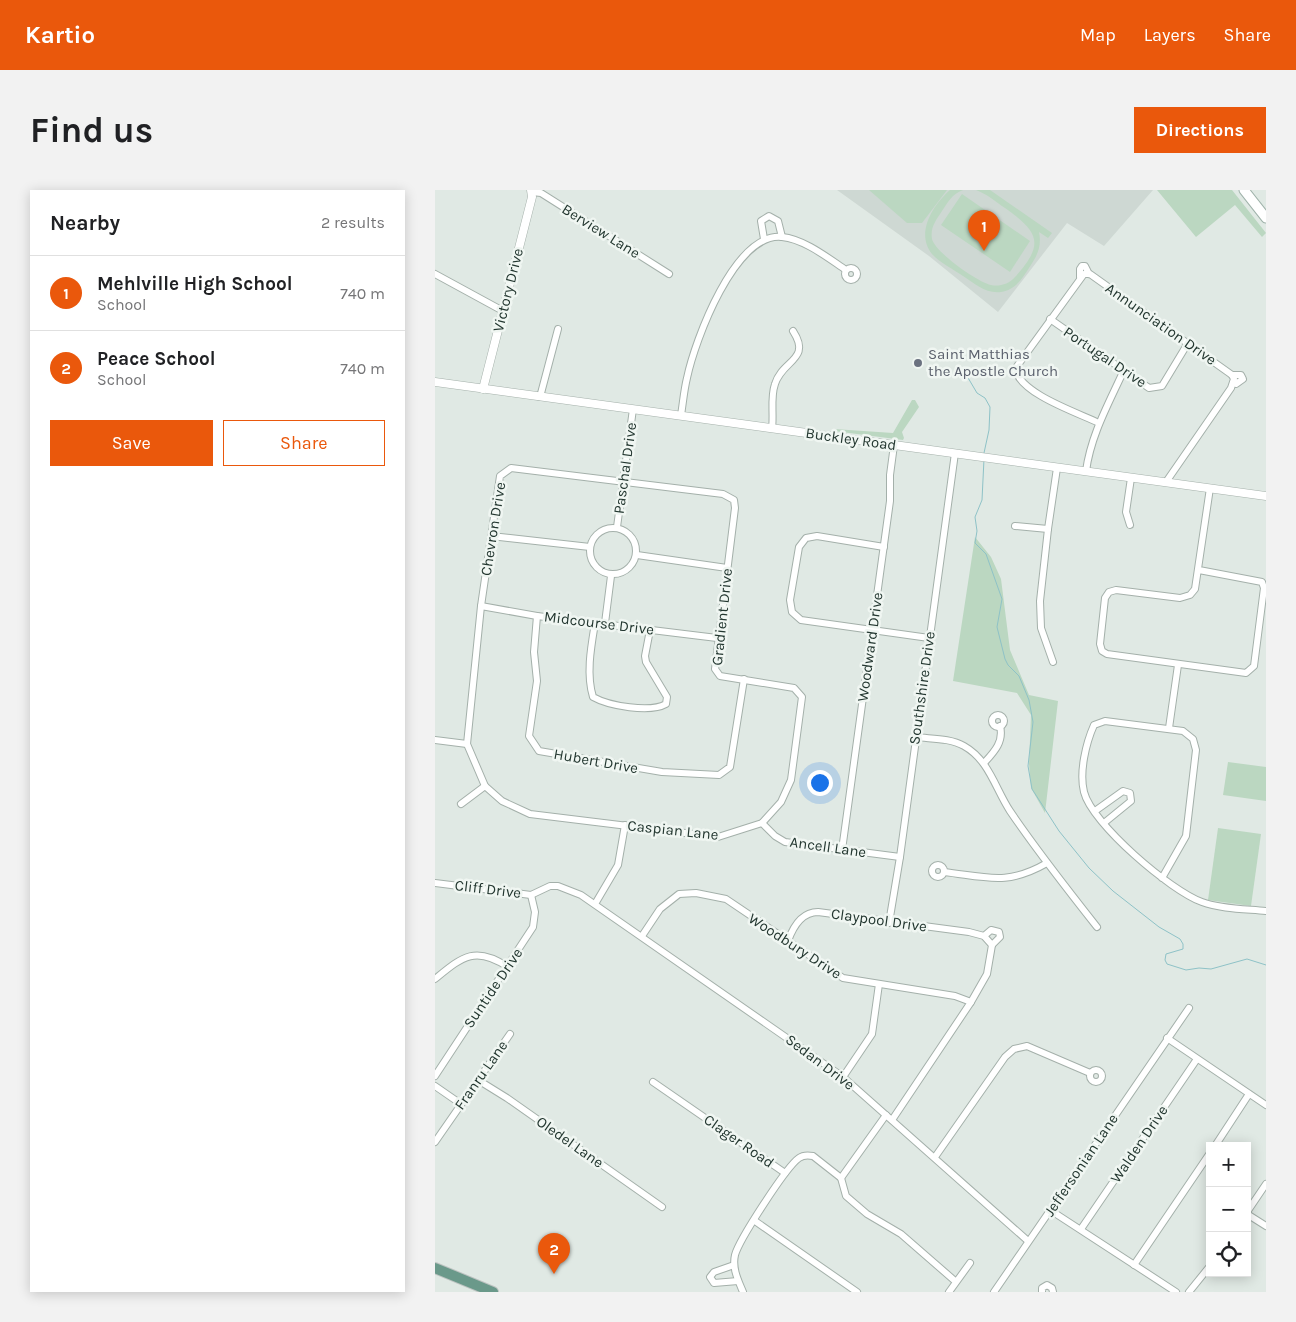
<!DOCTYPE html>
<meta charset="utf-8">
<style>
body{margin:0;font-family:Karla,sans-serif;background:#f2f2f2;color:#202124}
.controls{position:absolute;right:15px;bottom:15px;display:grid;overflow:hidden;border-radius:0px;box-shadow:0 2px 12px #0003}
.controls button{width:45px;height:45px;display:grid;place-items:center;padding:0;border:0;border-bottom:1px solid #e0e0e0;background:#fff;color:#202124;font:25px sans-serif}
.you{position:absolute;left:384px;top:592px;width:18px;height:18px;margin:-12px;border:4px solid #fff;border-radius:50%;background:#1a73e8;box-shadow:0 0 0 8px #1a73e833}
.badge{display:grid;place-items:center;width:32px;height:32px;border-radius:50%;background:#ea580c;color:#fff;font-size:16px;font-weight:700}
.pin{position:absolute;translate:-50% -41px;filter:drop-shadow(0 1px 2px #0008)}
.pin::after{content:'';position:absolute;top:26px;width:18px;height:15px;background:inherit;clip-path:polygon(0 0,100% 0,50% 100%)}
.list{margin:0;padding:0;list-style:none}
h2{display:flex;justify-content:space-between;align-items:center;height:65px;margin:0;padding:0 20px;font-size:21px}
h2 small{font-size:16px;font-weight:400;color:#757577}
.list li{display:grid;grid-template-columns:32px 1fr auto;gap:15px;align-items:center;box-sizing:border-box;height:75px;padding:0 20px;border-top:1px solid #e0e0e0}
.list b{display:block;font-size:19px;white-space:nowrap}
.list p{margin:0;font-size:16px;white-space:nowrap;color:#757577}
.list em{font-size:16px;font-style:normal;color:#757577}
.actions{display:flex;gap:10px;padding:15px 20px}
.actions a{flex:1;padding:11px 0;border:1px solid #ea580c;border-radius:0px;text-align:center;font-size:18px;color:#ea580c}
.actions .main{background:#ea580c;color:#fff}
.icon{flex:none;width:28px;height:28px;fill:none;stroke:currentColor;stroke-width:2;stroke-linecap:round;stroke-linejoin:round}
.map{position:relative;flex:none;width:831px;height:1102px;overflow:hidden;border-radius:0px}
header{display:flex;align-items:center;gap:30px;box-sizing:border-box;height:70px;padding:0 25px;background:#ea580c;color:#fff}
header strong{font-size:24px}
nav{display:flex;gap:28px;margin-inline-start:auto;font-size:18px}
.intro{display:flex;align-items:center;justify-content:space-between;box-sizing:border-box;height:120px;padding:0 30px}
h1{margin:0;font-size:35px}
.button{padding:12px 22px;border-radius:0px;background:#ea580c;color:#fff;font-size:18px;font-weight:700}
main{display:flex;gap:30px;padding:0 30px}
aside{flex:1;background:#fff;border-radius:0px;box-shadow:0 2px 12px #0003}
.map>svg:first-child{display:block}
.built{fill:#ced8d3}
.green{fill:#bbd7c1}
.lines{fill:none;stroke-linecap:round;stroke-linejoin:round}
.stream{stroke:#8ec2c7;stroke-width:1}
.minor-casing{stroke:#a4b0aa;stroke-width:8}
.tertiary-casing{stroke:#a4b0aa;stroke-width:9}
.secondary-casing{stroke:#a0b3ab;stroke-width:11}
.primary-casing{stroke:#bdc3c1;stroke-width:12}
.minor{stroke:#fff;stroke-width:6}
.tertiary{stroke:#fff;stroke-width:8}
.secondary{stroke:#fff;stroke-width:9}
.primary{stroke:#6a998a;stroke-width:10}
.worship-dot{fill:#6b7280;stroke:#f0f6f2;stroke-width:2}
.labels{text-anchor:middle;dominant-baseline:central;stroke-width:5;stroke-linejoin:round;paint-order:stroke}
.street-label{font-size:15px;fill:#233730;stroke:#f0f6f2}
.worship-label{font-size:15px;fill:#5b616d;stroke:#f0f6f2;text-anchor:start}
</style>
<header>
<strong>Kartio</strong>
<nav><a>Map</a><a>Layers</a><a>Share</a></nav>
</header>
<div class="intro"><h1>Find us</h1><a class="button">Directions</a></div>
<main>
<aside>
<h2>Nearby<small>2 results</small></h2>
<ul class="list">
<li><span class="badge">1</span><div><b>Mehlville High School</b><p>School</p></div><em>740 m</em></li>
<li><span class="badge">2</span><div><b>Peace School</b><p>School</p></div><em>740 m</em></li>
</ul>
<div class="actions"><a class="main">Save</a><a>Share</a></div>
</aside>
<div class="map">
<svg width="831" height="1102" viewBox="0 0 831 1102">
<rect width="100%" height="100%" fill="#e0e9e4"/>
<!-- built -->
<polygon class="built" points="402,0 718,0 669,56 632,33 563,122 494,66"/>
<!-- green -->
<g class="green">
<polygon points="434,0 512,0 487,33 472,33"/>
<path d="M515 0H528C517 4 513 12 507 21 501 30 495 38 497 49 500 62 542 92 556 95 564 97 574 94 580 87 610 54 604 42 570 18 561 12 552 4 541 0H555L617 43 613 48 604 42C607 57 602 66 594 78 587 89 580 100 566 102 551 104 540 94 528 86 518 79 505 73 497 64 480 43 498 15 515 0Z"/>
<polygon points="722,0 797,0 831,43 827,47 800,15 761,47"/>
<polygon points="527,4 595,51 575,82 506,35"/>
<polygon points="477,210 480,210 484,217 467,242 469,248 468,250 399,241 399,239 458,243"/>
<polygon points="540,347 556,367 566,389 575,460 594,505 623,511 610,623 596,598 594,574 596,525 582,503 518,491"/>
<polygon points="793,572 831,577 831,611 788,605"/>
<polygon points="783,638 826,644 816,716 773,710"/>
</g>
<g class="lines">
<!-- stream -->
<g class="stream">
<polyline points="529,181 542,203 550,208 555,217 554,240 549,263"/>
<polyline points="549,269 547,310 540,327 542,341 540,353 551,364 567,409 562,437 570,469 573,475 584,486 594,510 598,532 593,576 597,599 624,641 654,678 678,701 724,737 745,749 748,754 748,759 731,764 730,770 732,774 751,780 764,778 776,779 812,769 831,775"/>
</g>
<defs>
<g id="minor">
<polyline points="97,2 106,3 234,84"/>
<polyline points="329,49 326,31 334,26 343,31 347,47"/>
<circle cx="416" cy="84" r="6"/>
<polyline points="0,84 68,121"/>
<polyline points="645,87 645,79 647,76 650,76 654,84"/>
<polyline points="615,129 714,198 727,196 753,153"/>
<polyline points="797,185 806,185 808,189 801,194 798,193"/>
<polyline points="105,207 123,139"/>
<path d="M246 225C248 213 249 200 252 188 260 150 300 42 347 47 369 49 393 68 411 80"/>
<path d="M664 233C641 222 586 204 580 179L649 84H655L797 185 799 189 796 198 731 292"/>
<path d="M337 238C339 224 335 208 340 194 347 170 377 170 358 141"/>
<polygon points="76,278 288,304 299,310 300,318 280,479 285,486 359,498 367,507 356,590 346,612 327,633 283,647 95,624 67,611 50,596 32,554 46,416 65,286"/>
<path d="M651 281C656 245 673 215 688 182"/>
<polyline points="695,335 691,322 696,288"/>
<polyline points="580,336 613,339"/>
<polyline points="182,337 198,219"/>
<circle cx="178" cy="361" r="23"/>
<polyline points="56,346 155,357"/>
<polyline points="449,357 382,346 371,348 364,357 355,410 357,422 366,430 494,448"/>
<polyline points="202,365 292,378"/>
<polyline points="764,380 827,392 829,398 819,476 811,483 672,464 667,461 665,454 670,408 674,402 681,400 745,408 755,405 760,399 775,298"/>
<polyline points="46,416 102,426 282,448"/>
<polyline points="102,426 99,462 102,491 94,546 104,561 227,582 284,585 295,577 309,489"/>
<path d="M160 433C156 457 151 484 158 507 174 516 215 523 231 514L232 507 211 472 210 466 215 440"/>
<polyline points="170,433 176,386"/>
<polyline points="618,472 606,438 605,411 613,339 622,278"/>
<circle cx="563" cy="531" r="6"/>
<polyline points="734,538 743,475"/>
<path d="M481 547C497 549 515 548 529 556 554 570 560 598 575 621 602 661 632 699 662 737"/>
<polyline points="0,550 32,554"/>
<path d="M549 573C559 562 569 552 565 536"/>
<polyline points="26,614 50,596"/>
<polyline points="660,621 688,601 695,603 696,611 669,633"/>
<polyline points="327,633 340,646 350,652 465,667"/>
<polyline points="407,660 455,311 455,285 459,255"/>
<circle cx="503" cy="681" r="6"/>
<path d="M509 682C552 687 572 696 612 673"/>
<path d="M727 688 751 646 761 560 758 549 748 541 670 531 659 535C651 553 644 582 649 602 657 634 736 701 767 712 786 719 811 719 831 721"/>
<polyline points="0,693 96,705 115,696 123,696 146,705 408,887 593,1051"/>
<polyline points="160,714 183,675 190,635"/>
<polyline points="454,733 465,667 520,263"/>
<polyline points="207,746 225,719 244,704 261,703 291,709 408,788 520,806 536,812"/>
<polyline points="549,746 556,740 564,742 565,747 557,755"/>
<path d="M353 751C358 737 367 722 383 722L534 742 549 746 557 755 552 784 536 812 457 930"/>
<path d="M0 789C27 767 40 755 73 777"/>
<polyline points="732,848 831,915"/>
<circle cx="661" cy="886" r="6"/>
<polyline points="0,886 98,737 100,722 96,705"/>
<polyline points="408,887 437,844 444,794"/>
<polyline points="43,890 72,908 227,1017"/>
<polyline points="218,892 350,983"/>
<polyline points="0,896 26,914"/>
<polyline points="0,952 75,844"/>
<polyline points="780,956 814,904"/>
<polyline points="500,967 570,867 579,859 592,856 655,883"/>
<polyline points="406,988 451,925"/>
<polyline points="615,1020 741,1102"/>
<polyline points="812,1022 831,994"/>
<polyline points="812,1024 831,1036"/>
<polyline points="320,1031 422,1102"/>
<polyline points="646,1039 762,869"/>
<polyline points="299,1075 279,1082 275,1087 279,1093 303,1091"/>
<polyline points="699,1075 775,963"/>
<path d="M308 1102C303 1090 297 1078 300 1065 304 1050 351 977 364 968 368 965 373 965 378 966L406 988 411 1006 432 1024 466 1044 520 1091"/>
<polyline points="514,1102 535,1073"/>
<polyline points="559,1102 754,818"/>
<polyline points="607,1102 607,1098 612,1095 617,1098 618,1102"/>
<polyline points="754,1102 775,1076"/>
</g>
<g id="tertiary">
<polyline points="0,192 831,306"/>
<polyline points="48,199 97,7 96,0"/>
</g>
<polyline id="secondary" points="809,0 831,28"/>
<polyline id="primary" points="0,1078 58,1102"/>
</defs>
<!-- minor casing -->
<use href="#minor" class="minor-casing"/>
<!-- tertiary casing -->
<use href="#tertiary" class="tertiary-casing"/>
<!-- secondary casing -->
<use href="#secondary" class="secondary-casing"/>
<!-- primary casing -->
<use href="#primary" class="primary-casing"/>
<!-- minor -->
<use href="#minor" class="minor"/>
<!-- tertiary -->
<use href="#tertiary" class="tertiary"/>
<!-- secondary -->
<use href="#secondary" class="secondary"/>
<!-- primary -->
<use href="#primary" class="primary"/>
</g>
<!-- markers -->
<circle class="worship-dot" cx="483" cy="173" r="5"/>
<g class="labels">
<!-- street labels -->
<g class="street-label">
<text transform="translate(166 41) rotate(32)">Berview Lane</text>
<text transform="translate(73 100) rotate(-76)">Victory Drive</text>
<text transform="translate(726 134) rotate(35)">Annunciation Drive</text>
<text transform="translate(670 167) rotate(34)">Portugal Drive</text>
<text transform="translate(416 249) rotate(8)">Buckley Road</text>
<text transform="translate(190 278) rotate(-82)">Paschal Drive</text>
<text transform="translate(58 339) rotate(-81)">Chevron Drive</text>
<text transform="translate(287 427) rotate(-84)">Gradient Drive</text>
<text transform="translate(164 433) rotate(7)">Midcourse Drive</text>
<text transform="translate(435 457) rotate(-82)">Woodward Drive</text>
<text transform="translate(487 498) rotate(-82)">Southshire Drive</text>
<text transform="translate(161 571) rotate(10)">Hubert Drive</text>
<text transform="translate(238 640) rotate(6)">Caspian Lane</text>
<text transform="translate(393 657) rotate(8)">Ancell Lane</text>
<text transform="translate(53 699) rotate(7)">Cliff Drive</text>
<text transform="translate(444 730) rotate(8)">Claypool Drive</text>
<text transform="translate(360 756) rotate(33)">Woodbury Drive</text>
<text transform="translate(58 798) rotate(-56)">Suntide Drive</text>
<text transform="translate(385 872) rotate(37)">Sedan Drive</text>
<text transform="translate(46 885) rotate(-55)">Franru Lane</text>
<text transform="translate(304 951) rotate(35)">Clager Road</text>
<text transform="translate(135 952) rotate(35)">Oledel Lane</text>
<text transform="translate(704 954) rotate(-56)">Walden Drive</text>
<text transform="translate(646 975) rotate(-56)">Jeffersonian Lane</text>
</g>
<!-- worship labels -->
<g class="worship-label">
<text x="493" y="164">Saint Matthias<tspan x="493" dy="17">the Apostle Church</tspan></text>
</g>
</g>
</svg>
<div class="controls">
<button>+</button>
<button>−</button>
<button><svg class="icon" aria-label="locate" viewBox="0 0 24 24"><circle cx="12" cy="12" r="6"/><path d="M12 2v4M12 18v4M2 12h4M18 12h4"/></svg></button>
</div>
<div class="you"></div>
<div class="pin badge" style="left:549px;top:61px">1</div>
<div class="pin badge" style="left:119px;top:1084px">2</div>
</div>
</main>
